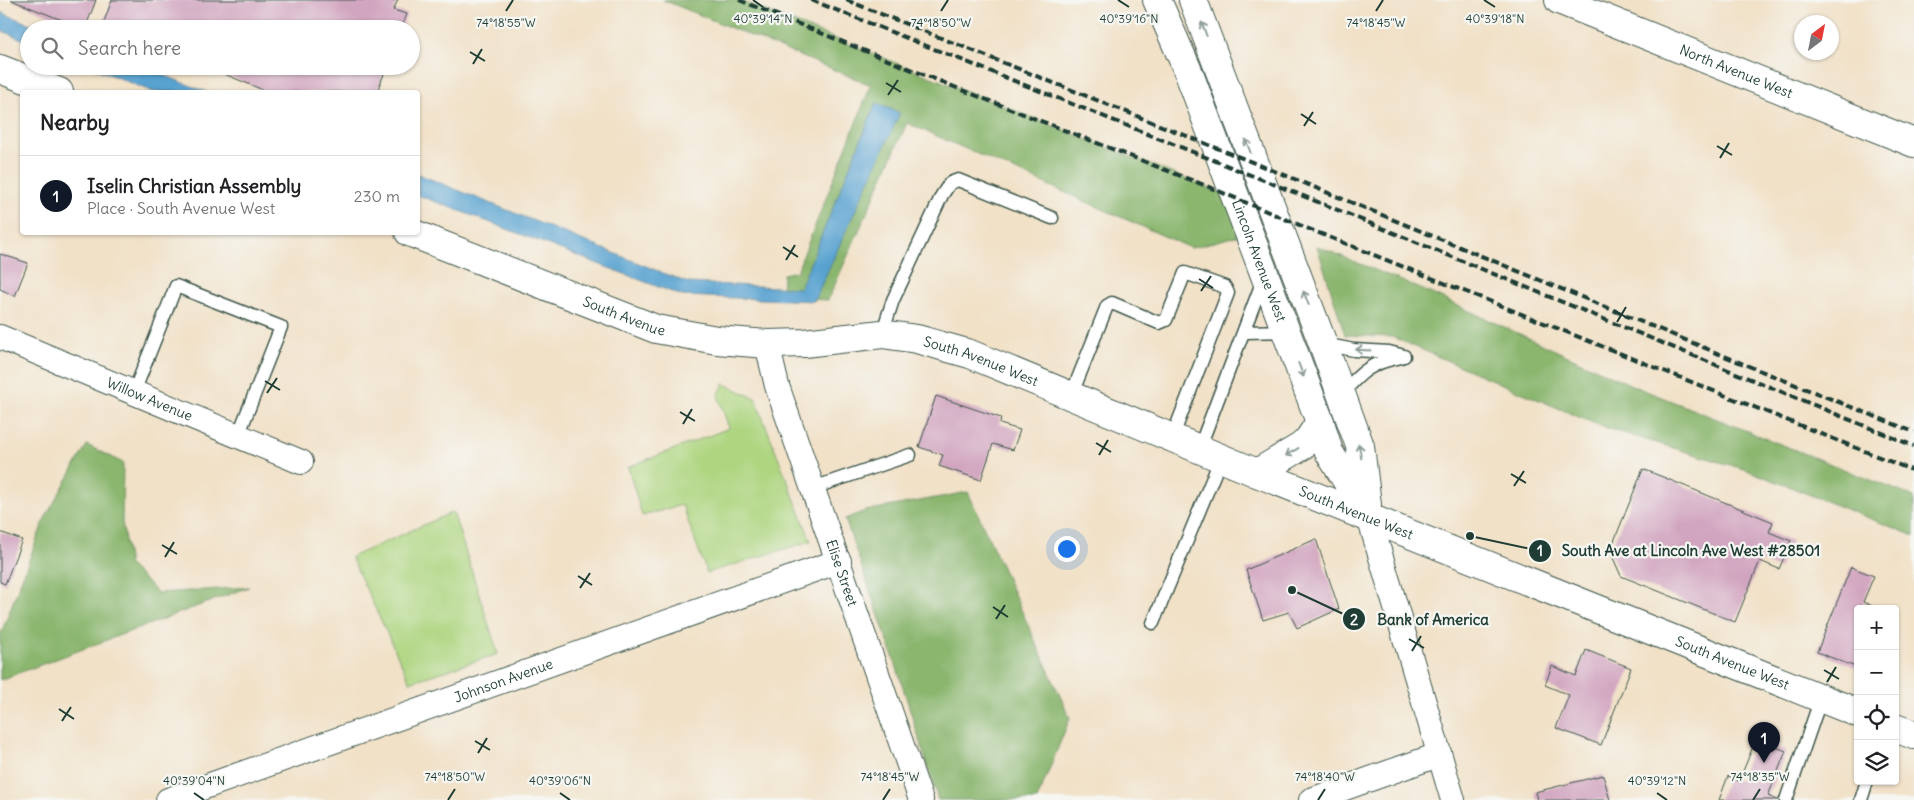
<!DOCTYPE html>
<meta charset="utf-8">
<style>
body{margin:0;font-family:Delius,sans-serif;background:#f6f6f6;color:#202124}
.controls{position:absolute;right:15px;bottom:15px;display:grid;overflow:hidden;border-radius:5px;box-shadow:0 1px 4px #0004}
.controls button{width:45px;height:45px;display:grid;place-items:center;padding:0;border:0;border-bottom:1px solid #e0e0e0;background:#fff;color:#202124;font:25px sans-serif}
.compass{position:absolute;left:1794px;top:15px;width:45px;height:45px;border-radius:50%;background:#fff;box-shadow:0 1px 4px #0004;rotate:32deg}
.you{position:absolute;left:1066px;top:548px;width:18px;height:18px;margin:-12px;border:4px solid #fff;border-radius:50%;background:#1a73e8;box-shadow:0 0 0 8px #1a73e833}
.badge{display:grid;place-items:center;width:32px;height:32px;border-radius:50%;background:#111827;color:#fff;font-size:16px;font-weight:700}
.pin{position:absolute;translate:-50% -41px;filter:drop-shadow(0 1px 2px #0008)}
.pin::after{content:'';position:absolute;top:26px;width:18px;height:15px;background:inherit;clip-path:polygon(0 0,100% 0,50% 100%)}
.list{margin:0;padding:0;list-style:none}
h2{display:flex;justify-content:space-between;align-items:center;height:65px;margin:0;padding:0 20px;font-size:21px}
h2 small{font-size:16px;font-weight:400;color:#757577}
.list li{display:grid;grid-template-columns:32px 1fr auto;gap:15px;align-items:center;box-sizing:border-box;height:80px;padding:0 20px;border-top:1px solid #e0e0e0}
.list b{display:block;font-size:19px;white-space:nowrap}
.list p{margin:0;font-size:16px;white-space:nowrap;color:#757577}
.list em{font-size:16px;font-style:normal;color:#757577}
.icon{flex:none;width:28px;height:28px;fill:none;stroke:currentColor;stroke-width:2;stroke-linecap:round;stroke-linejoin:round}
.map{position:relative;flex:none;width:1914px;height:800px;overflow:hidden}
.search{position:absolute;background:#fff;box-shadow:0 1px 4px #0004;left:20px;top:20px;width:400px;height:55px;display:flex;align-items:center;gap:12px;box-sizing:border-box;padding:0 18px;border-radius:28px;color:#757577;font-size:19px}
.panel{position:absolute;background:#fff;box-shadow:0 1px 4px #0004;left:20px;top:90px;width:400px;height:145px;border-radius:5px}
.map>svg:first-child{display:block}
.green{fill:#aed580;stroke:#66895a}
.forest{fill:#8ab66e;stroke:#547a51}
.water{fill:#59a2d0;stroke:#3c7082}
.building{fill:#d1a5c0}
.lines{fill:none;stroke-linecap:round;stroke-linejoin:round}
.service-casing{stroke:#3e564a;stroke-width:15}
.minor-casing{stroke:#3e564a;stroke-width:26}
.tertiary-casing{stroke:#3e564a;stroke-width:30}
.secondary-casing{stroke:#3e564a;stroke-width:30}
.service{stroke:#fff;stroke-width:12}
.minor{stroke:#fff;stroke-width:24}
.tertiary{stroke:#fff;stroke-width:28}
.secondary{stroke:#fff;stroke-width:28}
.rail{stroke:#1f3d34;stroke-width:4;stroke-dasharray:8 4;stroke-linecap:butt}
.oneway{stroke:#8f9e9a}
.ticks{fill:none;stroke:#1f3d34;stroke-width:2}
.labels{text-anchor:middle;dominant-baseline:central;stroke-width:4.5;stroke-linejoin:round;paint-order:stroke}
.street-label{font-size:14px;fill:#1f3d34;stroke:#f6f6f2}
.ticks-label{font-size:12px;text-anchor:middle;fill:#1f3d34;stroke:#f6f6f2;stroke-width:4.5;stroke-linejoin:round;paint-order:stroke}
.leader{fill:none;stroke:#1f3d34;stroke-width:2}
.callout-dot{fill:#1f3d34;stroke:#f6f6f2;stroke-width:2}
.mark-label{font-size:15px;text-anchor:middle;font-weight:bold;fill:#fff}
.callout-label{font-size:15px;text-anchor:middle;font-weight:bold;fill:#1f3d34;stroke:#f6f6f2;stroke-width:4.5;stroke-linejoin:round;paint-order:stroke}
</style>
<div class="map">
<svg width="1914" height="800" viewBox="0 0 1914 800">
<rect width="100%" height="100%" fill="#f6f6f2"/>
<filter id="ink" filterUnits="userSpaceOnUse"><feTurbulence type="fractalNoise" baseFrequency=".02" numOctaves="2"/><feDisplacementMap in="SourceGraphic" scale="10" xChannelSelector="R" yChannelSelector="G"/><feConvolveMatrix kernelMatrix="1 2 1 2 8 2 1 2 1" color-interpolation-filters="sRGB"/></filter>
<filter id="wash" filterUnits="userSpaceOnUse"><feTurbulence type="fractalNoise" baseFrequency=".0096" numOctaves="4" result="noise"/><feDisplacementMap in="SourceGraphic" scale="20" xChannelSelector="R" yChannelSelector="G"/><feGaussianBlur stdDeviation="1.12" result="paint"/><feColorMatrix in="noise" values="0 0 0 0 0 0 0 0 0 0 0 0 0 0 0 0 0 1.4 0 .05"/><feComposite in="paint" operator="in"/></filter>
<g filter="url(#wash)">
<rect width="100%" height="100%" fill="#f1e1c7"/>
<!-- green -->
<g class="green">
<polygon points="724,384 755,398 811,541 707,573 682,505 642,516 628,467 729,428 718,396"/>
<polygon points="453,512 498,654 410,682 351,557"/>
</g>
<!-- forest -->
<g class="forest">
<polygon points="663,0 738,0 1239,200 1244,234 1191,248 907,123 828,300 782,298 783,274 797,271 871,85"/>
<polygon points="1317,246 1421,289 1636,387 1914,497 1914,536 1747,470 1600,426 1392,337 1345,335"/>
<polygon points="87,445 123,463 122,521 129,565 158,593 249,587 0,680 0,636 45,518"/>
<polygon points="968,492 1070,718 1037,800 938,800 897,668 845,519 865,511"/>
</g>
<!-- water -->
<g class="water">
<polygon points="0,12 43,29 29,29 29,42 0,30"/>
<polygon points="89,66 140,66 207,92 153,92"/>
<polygon points="876,103 900,113 814,301 682,296 418,195 418,174 688,283 800,288"/>
</g>
<g id="blocks">
<!-- building -->
<g class="building">
<polygon points="11,0 96,0 85,29"/>
<polygon points="112,0 398,0 393,10 407,14 401,29 114,29 103,24"/>
<polygon points="205,66 387,66 377,92 268,92"/>
<polygon points="0,254 28,263 15,296 0,289"/>
<polygon points="936,396 1001,418 1000,424 1020,430 1013,450 993,444 981,480 939,466 943,455 919,447"/>
<polygon points="1643,469 1773,522 1769,532 1791,541 1779,569 1760,561 1735,622 1621,576 1610,551"/>
<polygon points="0,532 22,540 5,584 0,582"/>
<polygon points="1316,539 1339,609 1297,628 1289,612 1263,620 1246,570"/>
<polygon points="1851,567 1874,576 1863,602 1879,609 1858,609 1858,668 1817,652"/>
<polygon points="1586,650 1631,668 1601,745 1556,728 1569,695 1545,685 1552,666 1576,676"/>
<polygon points="1756,739 1786,751 1768,796 1778,800 1719,800 1728,776 1739,781"/>
<polygon points="1603,775 1610,800 1537,800 1535,792"/>
</g>
</g>
</g>
<g filter="url(#ink)">
<use href="#blocks" fill-opacity="0" stroke="#3e564a" stroke-width="1"/>
<g class="lines">
<defs>
<g id="service">
<polyline points="1245,332 1286,331"/>
<polyline points="882,334 893,300 942,195 950,183 958,180 1052,218"/>
<polyline points="1323,344 1354,350 1389,352 1404,356"/>
<polyline points="134,392 176,286 281,327 238,436"/>
<path d="M1341 395C1360 373 1371 362 1401 357"/>
<polyline points="1071,396 1107,306 1112,303 1159,323 1166,320 1185,273 1225,287 1228,293 1172,438"/>
<polyline points="1199,449 1263,280"/>
<polyline points="813,488 910,455"/>
<polyline points="1153,623 1221,458"/>
<polyline points="1786,800 1821,698"/>
<polyline points="1861,800 1867,781"/>
</g>
<g id="minor">
<path id="s1" d="M0 337 301 462"/>
<path id="s2" d="M767 344 777 386 921 800"/>
<polyline points="1369,517 1453,800"/>
<path id="s3" d="M168 800 839 561"/>
<polyline points="1311,800 1438,755"/>
</g>
<g id="tertiary">
<path id="s4" d="M1157 0 1188 71 1320 422 1329 452 1369 517"/>
<polyline points="1193,0 1323,344 1360,446 1367,505"/>
</g>
<g id="secondary">
<path id="s5" d="M1559 0 1914 143"/>
<polyline points="0,69 59,92"/>
<path id="s6" d="M409 232 656 329 717 340 767 344 804 343 882 334 917 339 970 354 1257 473 1858 713"/>
<polyline points="1257,473 1302,446 1309,439 1320,422"/>
<polyline points="1895,728 1914,735"/>
</g>
</defs>
<!-- service casing -->
<use href="#service" class="service-casing"/>
<!-- minor casing -->
<use href="#minor" class="minor-casing"/>
<!-- tertiary casing -->
<use href="#tertiary" class="tertiary-casing"/>
<!-- secondary casing -->
<use href="#secondary" class="secondary-casing"/>
<!-- service -->
<use href="#service" class="service"/>
<!-- minor -->
<use href="#minor" class="minor"/>
<!-- tertiary -->
<use href="#tertiary" class="tertiary"/>
<!-- secondary -->
<use href="#secondary" class="secondary"/>
<!-- rail -->
<g class="rail">
<polyline points="739,0 962,90 1209,187 1309,229 1914,471"/>
<polyline points="811,0 1296,193 1914,446"/>
<polyline points="846,0 1292,178 1751,367 1914,432"/>
</g>
</g>
<!-- one-way arrows -->
<defs><path id="oneway-shaft" d="M-6 0H5M1.5-3L5.5 0L1.5 3" fill="none" stroke-width="1.6" stroke-linecap="round" stroke-linejoin="round" transform="scale(1.25)"/></defs>
<g class="oneway">
<use href="#oneway-shaft" transform="translate(1204 29) rotate(-111)"/>
<use href="#oneway-shaft" transform="translate(1248 146) rotate(-111)"/>
<use href="#oneway-shaft" transform="translate(1306 298) rotate(-111)"/>
<use href="#oneway-shaft" transform="translate(1363 350) rotate(-177)"/>
<use href="#oneway-shaft" transform="translate(1301 370) rotate(69)"/>
<use href="#oneway-shaft" transform="translate(1360 451) rotate(-100)"/>
<use href="#oneway-shaft" transform="translate(1292 452) rotate(149)"/>
</g>
</g>
<!-- ticks -->
<path class="ticks" d="M753 0 763 7M1118 0 1129 7M1484 0 1495 7M506 11 513 0M941 11 948 0M1376 11 1383 0M470 52 485 61M473 64 482 49M886 83 901 92M888 95 898 80M1301 114 1316 124M1304 126 1313 112M1717 146 1732 155M1720 158 1729 143M783 247 798 257M786 260 795 245M1199 279 1213 288M1201 291 1211 276M1614 310 1629 319M1617 322 1626 307M265 381 280 390M267 393 277 378M680 412 695 421M683 424 692 409M1096 443 1111 452M1099 455 1108 440M1511 474 1526 483M1514 486 1524 471M162 545 177 554M165 557 174 542M578 576 592 585M580 588 590 573M993 607 1008 617M996 619 1005 605M1409 639 1424 648M1412 651 1421 636M1824 670 1839 679M1827 682 1836 667M59 709 74 719M62 721 71 707M475 741 490 750M478 753 487 738M194 793 204 800M560 793 570 800M1657 793 1667 800M448 800 455 789M883 800 890 789M1318 800 1325 789M1753 800 1760 789"/>
<g class="labels">
<!-- street labels -->
<g class="street-label">
<text stroke="none"><textPath href="#s5" startOffset="191">North Avenue West</textPath></text>
<text stroke="none"><textPath href="#s4" startOffset="280">Lincoln Avenue West</textPath></text>
<text stroke="none"><textPath href="#s6" startOffset="231">South Avenue</textPath></text>
<text stroke="none"><textPath href="#s6" startOffset="596">South Avenue West</textPath></text>
<text stroke="none"><textPath href="#s1" startOffset="162">Willow Avenue</textPath></text>
<text stroke="none"><textPath href="#s6" startOffset="1001">South Avenue West</textPath></text>
<text stroke="none"><textPath href="#s2" startOffset="241">Elise Street</textPath></text>
<text stroke="none"><textPath href="#s6" startOffset="1406">South Avenue West</textPath></text>
<text stroke="none"><textPath href="#s3" startOffset="356">Johnson Avenue</textPath></text>
</g>
</g>
<g class="ticks-label">
<text x="763" y="23">40°39'14"N</text>
<text x="1129" y="23">40°39'16"N</text>
<text x="1495" y="23">40°39'18"N</text>
<text x="506" y="27">74°18'55"W</text>
<text x="1376" y="27">74°18'45"W</text>
<text x="941" y="27">74°18'50"W</text>
<text x="455" y="781">74°18'50"W</text>
<text x="890" y="781">74°18'45"W</text>
<text x="1325" y="781">74°18'40"W</text>
<text x="1760" y="781">74°18'35"W</text>
<text x="194" y="785">40°39'04"N</text>
<text x="560" y="785">40°39'06"N</text>
<text x="1657" y="785">40°39'12"N</text>
</g>
<!-- callouts -->
<path class="leader" d="M1470 536L1540 551M1292 590L1354 619"/>
<g class="callout-dot">
<circle cx="1470" cy="536" r="5"/>
<circle cx="1292" cy="590" r="5"/>
<circle cx="1540" cy="551" r="12"/>
<circle cx="1354" cy="619" r="12"/>
</g>
<g class="mark-label">
<text x="1540" y="556">1</text>
<text x="1354" y="625">2</text>
</g>
<g class="callout-label">
<text x="1691" y="556">South Ave at Lincoln Ave West #28501</text>
<text x="1433" y="625">Bank of America</text>
</g>
</svg>
<div class="controls">
<button>+</button>
<button>−</button>
<button><svg class="icon" aria-label="locate" viewBox="0 0 24 24"><circle cx="12" cy="12" r="6"/><path d="M12 2v4M12 18v4M2 12h4M18 12h4"/></svg></button>
<button><svg class="icon" aria-label="layers" viewBox="0 0 24 24"><path d="M12 4l9 5-9 5-9-5zM3 14l9 5 9-5"/></svg></button>
</div>
<svg class="compass" viewBox="-18 -18 36 36"><path d="M0-13l5 13h-10z" fill="#e53935"/><path d="M0 13l5-13h-10z" fill="#757577"/></svg>
<div class="you"></div>
<div class="pin badge" style="left:1764px;top:763px">1</div>
<div class="search"><svg class="icon" aria-label="search" viewBox="0 0 24 24"><circle cx="10" cy="10" r="6"/><path d="M15 15l6 6"/></svg>Search here</div>
<section class="panel">
<h2>Nearby<small></small></h2>
<ul class="list">
<li><span class="badge">1</span><div><b>Iselin Christian Assembly</b><p>Place · South Avenue West</p></div><em>230 m</em></li>
</ul>
</section>
</div>
